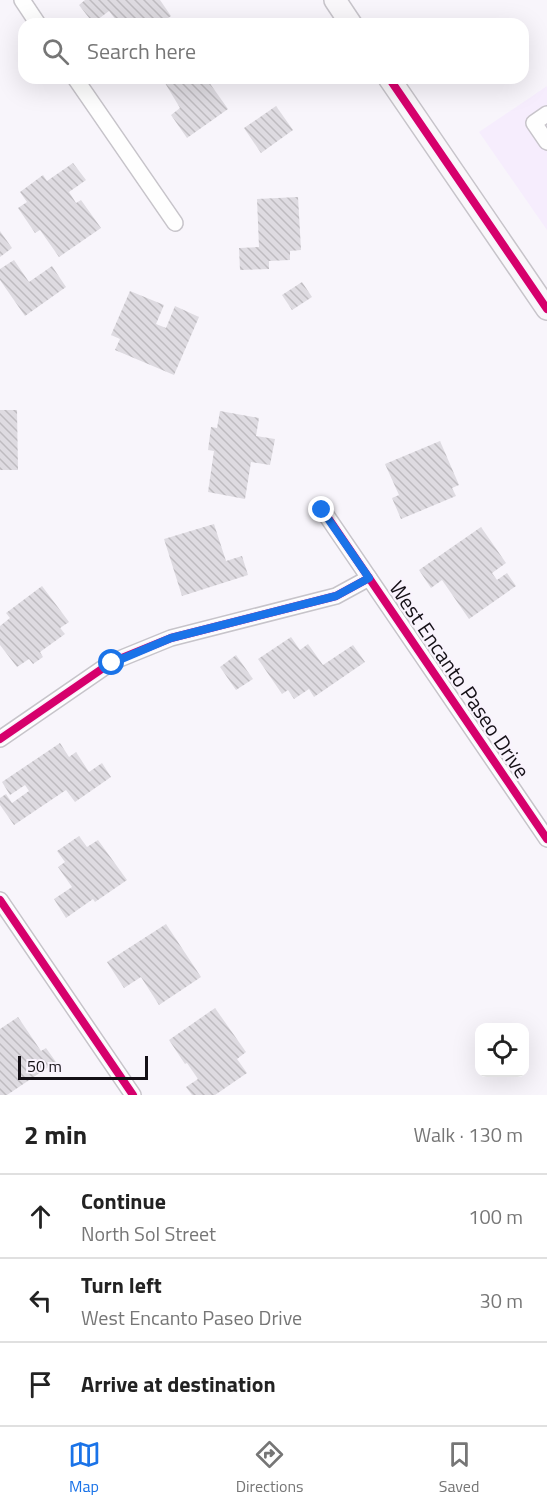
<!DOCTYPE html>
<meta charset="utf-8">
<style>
body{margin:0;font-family:"Titillium Web",sans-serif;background:#f2f2f2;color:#222}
.controls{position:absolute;right:18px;bottom:18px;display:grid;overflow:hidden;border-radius:12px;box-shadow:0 6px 24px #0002}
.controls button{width:54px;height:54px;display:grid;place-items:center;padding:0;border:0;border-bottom:2px solid #e0e0e0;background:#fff;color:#222;font:30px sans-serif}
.scale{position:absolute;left:18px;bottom:15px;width:130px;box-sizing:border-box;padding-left:6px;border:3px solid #141016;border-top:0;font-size:16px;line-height:21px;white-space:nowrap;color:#141016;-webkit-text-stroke:4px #f9f3fd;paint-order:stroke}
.stop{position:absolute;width:18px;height:18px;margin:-14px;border:4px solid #1a73e8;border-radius:50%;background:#fff}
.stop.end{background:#1a73e8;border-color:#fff;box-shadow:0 2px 6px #0008}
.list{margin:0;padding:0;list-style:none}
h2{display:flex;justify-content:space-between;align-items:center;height:78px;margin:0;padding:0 24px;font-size:26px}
h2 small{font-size:20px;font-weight:400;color:#767676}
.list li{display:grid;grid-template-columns:39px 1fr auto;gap:18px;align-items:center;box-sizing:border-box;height:84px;padding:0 24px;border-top:2px solid #e0e0e0}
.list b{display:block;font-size:22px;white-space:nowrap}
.list p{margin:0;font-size:20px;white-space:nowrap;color:#767676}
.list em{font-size:20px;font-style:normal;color:#767676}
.icon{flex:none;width:33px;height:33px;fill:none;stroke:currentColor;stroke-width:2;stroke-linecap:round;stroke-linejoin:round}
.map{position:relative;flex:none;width:547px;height:1095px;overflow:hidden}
.search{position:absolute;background:#fff;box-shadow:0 6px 24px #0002;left:18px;right:18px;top:18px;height:66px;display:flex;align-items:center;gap:15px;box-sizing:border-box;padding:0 21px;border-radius:18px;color:#767676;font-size:22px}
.sheet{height:330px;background:#fff}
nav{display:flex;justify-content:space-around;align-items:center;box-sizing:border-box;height:84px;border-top:2px solid #e0e0e0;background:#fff;font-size:16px;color:#767676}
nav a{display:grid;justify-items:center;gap:3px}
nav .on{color:#1a73e8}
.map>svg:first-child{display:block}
.built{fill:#f6edfd}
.building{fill:url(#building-back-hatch)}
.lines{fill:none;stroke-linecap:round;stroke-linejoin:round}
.street-casing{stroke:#c7c4ca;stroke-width:18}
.secondary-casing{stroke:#c7c4ca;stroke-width:24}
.street{stroke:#fefefe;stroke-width:15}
.secondary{stroke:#f9f7fa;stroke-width:21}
.cycleway-casing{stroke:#f9f3fd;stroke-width:11}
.cycleway{stroke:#d6006c;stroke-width:8}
.route{stroke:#1a73e8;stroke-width:8}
.labels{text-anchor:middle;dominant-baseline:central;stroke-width:4.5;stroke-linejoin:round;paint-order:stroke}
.street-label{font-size:21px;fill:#141016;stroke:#f9f3fd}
</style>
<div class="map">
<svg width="547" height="1095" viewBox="0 0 547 1095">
<defs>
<pattern id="building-back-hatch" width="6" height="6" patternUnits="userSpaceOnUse" patternTransform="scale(1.5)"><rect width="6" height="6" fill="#dedbe1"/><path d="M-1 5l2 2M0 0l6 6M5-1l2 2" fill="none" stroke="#bebbc0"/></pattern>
</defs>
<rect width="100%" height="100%" fill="#f8f5fb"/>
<!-- built -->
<polygon class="built" points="547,86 547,230 479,132"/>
<!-- building -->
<g class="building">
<polygon points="85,0 160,0 171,16 160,24 119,24 109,11 93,23 79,5"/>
<polygon points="162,78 206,78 228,109 187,138 171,115 180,108"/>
<polygon points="276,106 293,130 261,153 244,128"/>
<polygon points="73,163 86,180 69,192 76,203 81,200 101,228 59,257 40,230 35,233 18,208 27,202 20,192 43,175 47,181"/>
<polygon points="298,197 301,250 290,251 290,260 269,261 269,269 240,270 239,248 259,247 257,199"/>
<polygon points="0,231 12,248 0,257"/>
<polygon points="14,260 29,282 52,266 66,287 25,316 0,280 0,269"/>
<polygon points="302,282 312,297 292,310 282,295"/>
<polygon points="130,291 164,305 156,324 166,328 175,306 199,317 174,375 115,350 120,339 111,335"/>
<polygon points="0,410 17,410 18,470 0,470"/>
<polygon points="220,411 259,418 256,436 275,439 270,465 251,462 245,499 208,492 214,451 208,450 211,427 217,428"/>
<polygon points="440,441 459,485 452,488 456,496 401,519 392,498 399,495 385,464"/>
<polygon points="214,524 226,561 242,556 248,575 182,596 164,539"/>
<polygon points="481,527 506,563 492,573 497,580 507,573 516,586 469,619 442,580 431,588 419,570"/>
<polygon points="42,586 69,622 60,628 65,634 40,652 43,657 33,664 29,659 17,667 0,645 0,626 10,618 6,613"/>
<polygon points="291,637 300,650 308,644 323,665 353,645 365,662 314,697 309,689 294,699 288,690 282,694 258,659"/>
<polygon points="236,655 253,679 236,690 220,667"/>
<polygon points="60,743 69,757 76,752 89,772 102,763 111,777 75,802 66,790 14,825 0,805 0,798 6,794 12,803 29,791 25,785 10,795 2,782"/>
<polygon points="79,836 87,847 98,840 127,880 95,902 93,899 66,918 54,899 72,887 58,867 65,862 57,851"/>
<polygon points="166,924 201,977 159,1005 141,977 124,988 107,962"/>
<polygon points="215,1008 246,1052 237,1059 247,1073 215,1095 192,1095 186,1087 198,1079 187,1063 185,1064 169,1040"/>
<polygon points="18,1017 41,1051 46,1048 56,1062 7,1095 0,1095 0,1029"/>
</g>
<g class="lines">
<defs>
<g id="street">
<polyline points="22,0 38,24"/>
<polyline points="75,78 175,223"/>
<polyline points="547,114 534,123 547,142"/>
<polyline points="322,509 547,839"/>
<polyline points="0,739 112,662 171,638 336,596 369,578"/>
<polyline points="0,900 133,1095"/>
</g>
<g id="secondary">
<polyline points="335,0 351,24"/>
<polyline points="389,78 547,309"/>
</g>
</defs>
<!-- street casing -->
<use href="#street" class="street-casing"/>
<!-- secondary casing -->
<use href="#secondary" class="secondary-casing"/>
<!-- street -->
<use href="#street" class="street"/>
<!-- secondary -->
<use href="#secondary" class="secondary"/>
<defs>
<g id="cycleway">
<polyline points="389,78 547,309"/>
<polyline points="322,509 547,839"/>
<polyline points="0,739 112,662 171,638 336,596 369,578"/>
<polyline points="0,900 133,1095"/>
</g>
</defs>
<!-- cycleway casing -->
<use href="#cycleway" class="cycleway-casing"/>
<!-- cycleway -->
<use href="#cycleway" class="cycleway"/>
</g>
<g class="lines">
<!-- route -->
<polyline class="route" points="112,663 171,638 336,596 369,578 322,510"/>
</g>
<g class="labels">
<!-- street labels -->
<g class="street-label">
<text transform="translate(460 679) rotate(56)">West Encanto Paseo Drive</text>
</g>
</g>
</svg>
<div class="controls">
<button><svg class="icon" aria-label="locate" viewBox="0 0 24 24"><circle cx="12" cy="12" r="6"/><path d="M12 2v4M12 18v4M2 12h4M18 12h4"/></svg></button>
</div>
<div class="scale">50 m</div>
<div class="stop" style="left:112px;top:663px"></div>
<div class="stop end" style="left:322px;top:510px"></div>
<div class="search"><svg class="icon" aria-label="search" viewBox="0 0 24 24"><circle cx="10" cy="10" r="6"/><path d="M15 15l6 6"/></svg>Search here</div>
</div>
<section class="sheet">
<h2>2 min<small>Walk · 130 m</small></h2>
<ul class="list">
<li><svg class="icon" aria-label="ahead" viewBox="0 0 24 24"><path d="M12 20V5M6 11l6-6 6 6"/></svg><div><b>Continue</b><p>North Sol Street</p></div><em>100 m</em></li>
<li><svg class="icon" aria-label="left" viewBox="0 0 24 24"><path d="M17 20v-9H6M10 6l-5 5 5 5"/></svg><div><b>Turn left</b><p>West Encanto Paseo Drive</p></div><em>30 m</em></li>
<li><svg class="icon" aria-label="arrive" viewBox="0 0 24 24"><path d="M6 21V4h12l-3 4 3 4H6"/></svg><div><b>Arrive at destination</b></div></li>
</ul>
</section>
<nav>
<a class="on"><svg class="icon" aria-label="map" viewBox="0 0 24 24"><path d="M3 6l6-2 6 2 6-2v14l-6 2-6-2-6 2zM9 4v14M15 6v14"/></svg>Map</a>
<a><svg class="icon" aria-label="directions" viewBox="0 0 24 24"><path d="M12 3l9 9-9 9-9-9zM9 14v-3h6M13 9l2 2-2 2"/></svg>Directions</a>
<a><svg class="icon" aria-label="saved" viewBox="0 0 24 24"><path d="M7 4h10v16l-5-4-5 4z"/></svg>Saved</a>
</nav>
